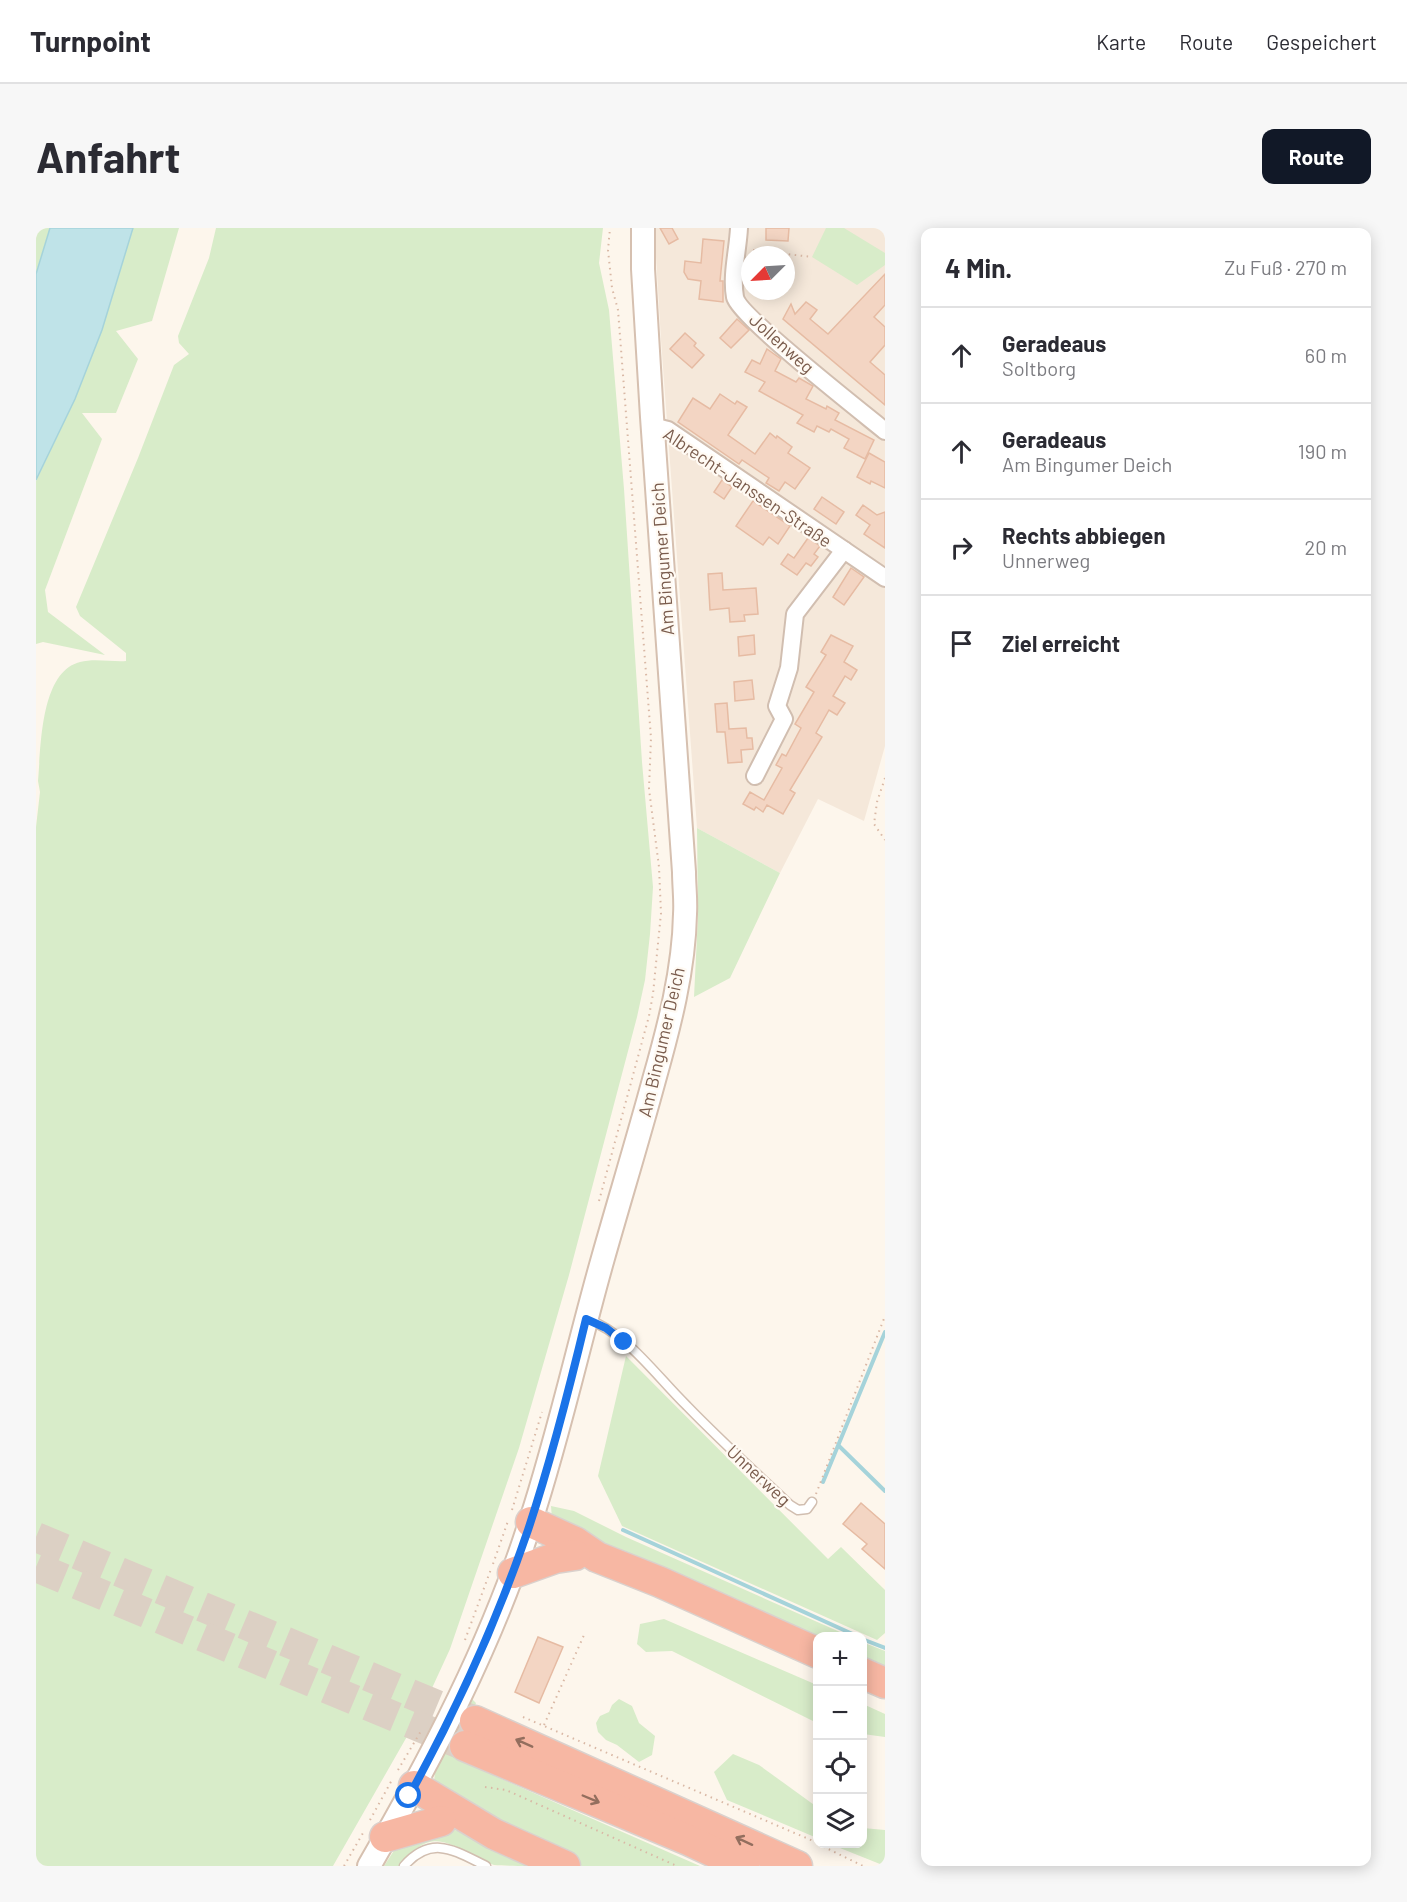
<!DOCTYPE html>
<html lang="de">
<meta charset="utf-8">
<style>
body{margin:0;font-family:Barlow,sans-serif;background:#f7f7f7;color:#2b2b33}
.controls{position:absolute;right:18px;bottom:18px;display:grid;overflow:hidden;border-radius:12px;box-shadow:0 3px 15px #0003}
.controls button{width:54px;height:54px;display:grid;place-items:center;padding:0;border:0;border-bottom:2px solid #e1e1e2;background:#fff;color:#2b2b33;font:30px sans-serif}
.compass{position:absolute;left:705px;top:18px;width:54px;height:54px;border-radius:50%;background:#fff;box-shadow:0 3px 15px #0003;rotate:246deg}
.stop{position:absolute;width:18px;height:18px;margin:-14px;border:4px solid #1a73e8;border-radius:50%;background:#fff}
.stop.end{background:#1a73e8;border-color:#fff;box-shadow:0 2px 6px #0008}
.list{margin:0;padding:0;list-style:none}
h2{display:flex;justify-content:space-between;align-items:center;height:78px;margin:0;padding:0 24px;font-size:26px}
h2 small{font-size:20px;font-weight:400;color:#7c7c81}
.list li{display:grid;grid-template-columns:39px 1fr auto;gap:18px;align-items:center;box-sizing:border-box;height:96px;padding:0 24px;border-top:2px solid #e1e1e2}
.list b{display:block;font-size:22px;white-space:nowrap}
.list p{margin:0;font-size:20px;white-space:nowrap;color:#7c7c81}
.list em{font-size:20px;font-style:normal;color:#7c7c81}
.icon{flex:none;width:33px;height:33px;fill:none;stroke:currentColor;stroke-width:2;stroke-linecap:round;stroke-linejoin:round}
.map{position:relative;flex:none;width:849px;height:1638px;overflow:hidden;border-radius:12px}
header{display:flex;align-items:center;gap:36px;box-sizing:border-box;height:84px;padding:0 30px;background:#fff;border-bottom:2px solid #e1e1e2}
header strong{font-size:28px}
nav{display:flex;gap:33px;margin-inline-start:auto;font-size:21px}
.intro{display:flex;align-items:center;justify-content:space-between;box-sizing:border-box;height:144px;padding:0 36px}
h1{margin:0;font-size:42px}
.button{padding:15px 27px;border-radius:12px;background:#111827;color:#fff;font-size:21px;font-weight:700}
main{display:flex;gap:36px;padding:0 36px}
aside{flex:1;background:#fff;border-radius:12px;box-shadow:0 3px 15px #0003}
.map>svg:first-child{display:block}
.residential{fill:#f5e8da;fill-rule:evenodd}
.green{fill:#d8ecc9}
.water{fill:#bfe3e8;stroke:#a5d3da;stroke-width:1.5}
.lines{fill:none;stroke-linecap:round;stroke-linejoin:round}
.stream{stroke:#a5d3da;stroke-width:4}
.building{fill:#f3d5c3;stroke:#e6bba3;stroke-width:1.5}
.motorway-tunnel{stroke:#dcd0c4;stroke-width:30;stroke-dasharray:30 15;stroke-linecap:butt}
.service-casing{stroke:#d1beb0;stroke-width:11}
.minor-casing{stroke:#d1beb0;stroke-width:20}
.secondary-casing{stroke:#d6c0b0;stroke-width:26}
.motorway-casing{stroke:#dad1cd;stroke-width:33}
.path{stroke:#d9b8a5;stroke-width:2;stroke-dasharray:1.5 4.5;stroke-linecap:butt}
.service{stroke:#fff;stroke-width:8}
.minor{stroke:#fff;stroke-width:16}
.secondary{stroke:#fff;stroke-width:22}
.motorway{stroke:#f7b7a3;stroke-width:30}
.oneway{stroke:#936e5e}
.route{stroke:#1a73e8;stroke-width:8}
.labels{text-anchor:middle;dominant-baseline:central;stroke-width:4.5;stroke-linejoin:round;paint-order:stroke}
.street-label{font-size:18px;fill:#7a5c4d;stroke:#fffaf3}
</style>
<header>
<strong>Turnpoint</strong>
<nav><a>Karte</a><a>Route</a><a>Gespeichert</a></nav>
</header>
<div class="intro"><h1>Anfahrt</h1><a class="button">Route</a></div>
<main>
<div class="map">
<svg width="849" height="1638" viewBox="0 0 849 1638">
<rect width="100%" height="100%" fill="#fdf6ec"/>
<!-- residential -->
<path class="residential" d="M620 0H849V518L828 593 782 571 744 645 661 600 625 112 619 12ZM714 27H750V63H714Z"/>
<!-- green -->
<g class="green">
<polygon points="0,0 14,0 0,45"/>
<polygon points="97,0 143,0 116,93 80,103 102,131 80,185 46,185 66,211 9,362 12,384 69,427 7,414 0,416 0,253 39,171 66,102"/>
<path d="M180 0H567L563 35 573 82 588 261 606 534 617 659 614 706 609 752 601 789 533 1047 483 1220 414 1421 385 1484 297 1638H0V599L4 564 2 553C5 520 4 444 44 434 58 430 76 434 90 433V425L44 388 40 379 102 230 138 137 153 126 143 115 142 108 173 30Z"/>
<polygon points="790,0 808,0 849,25 849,37 821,57 776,29"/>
<polygon points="661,600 744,645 694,750 658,769 662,688"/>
<polygon points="590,1128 792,1331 805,1319 849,1362 849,1405 841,1412 586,1298 562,1248"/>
<polygon points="515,1278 538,1283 590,1309 813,1408 782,1408 529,1305 516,1291"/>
<polygon points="628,1391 781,1457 781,1495 636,1423 610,1424 601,1416 604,1396"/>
<polygon points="826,1414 849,1423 849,1446 827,1436"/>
<path d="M434 1469 440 1475 421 1524 427 1534 664 1638H546L438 1588 398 1555C399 1527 422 1494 434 1469Z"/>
<polygon points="583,1471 596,1478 603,1495 619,1508 616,1527 603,1534 581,1517 570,1512 562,1504 560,1495 564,1488 573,1484 576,1477"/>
<polygon points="827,1476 849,1486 849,1509 827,1506"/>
<polygon points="697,1526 723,1537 781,1579 781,1610 691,1572 678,1544"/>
<polygon points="827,1600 849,1602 849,1638 794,1616 826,1616"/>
<path d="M416 1601 456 1615 510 1638C497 1638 470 1638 458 1637 417 1623 400 1591 364 1638H348L359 1621Z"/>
</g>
<!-- water -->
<polygon class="water" points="14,0 97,0 66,102 39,171 0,252 0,46"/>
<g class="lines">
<!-- stream -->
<g class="stream">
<polyline points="803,1218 849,1263"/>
<polyline points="787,1254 849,1104"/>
<polyline points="587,1302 821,1408"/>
<polyline points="826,1411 849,1420"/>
</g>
</g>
<!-- building -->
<g class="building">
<polygon points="624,0 636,0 642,11 633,16"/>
<polygon points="730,0 753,0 752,13 730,12"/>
<polygon points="667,11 688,13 684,53 687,53 687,74 663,71 665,53 652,51 648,44 649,33 665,35"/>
<polygon points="849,46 849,77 838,89 849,99 849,117 834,134 849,147 849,177 747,91 755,76 759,86 770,74 781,82 774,91 792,106"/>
<polygon points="701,91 713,102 695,120 684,110"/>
<polygon points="649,105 660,115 658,118 668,127 656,140 634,121"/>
<polygon points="731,121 745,131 739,143 760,154 763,150 777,158 770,171 790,181 791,178 803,185 799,192 838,212 829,231 808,220 813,211 795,201 793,204 781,198 778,204 761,195 767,187 723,163 729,154 709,144 716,132 724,136"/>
<polygon points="684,166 699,176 701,173 711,179 692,207 719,226 734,205 740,210 741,208 756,219 752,225 774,240 759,261 749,254 743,263 730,255 733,250 706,232 703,236 642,194 657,170 674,181"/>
<polygon points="833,225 849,234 849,260 835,253 834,256 821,249"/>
<polygon points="686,252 696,259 688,271 678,264"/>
<polygon points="786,269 808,284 800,296 778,281"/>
<polygon points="717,273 754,298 742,316 733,309 727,317 700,298"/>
<polygon points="827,277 841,287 849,284 849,320 828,306 834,297 820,287"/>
<polygon points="772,310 784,318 778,326 782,329 775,338 770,335 761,347 745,336 752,326 758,330"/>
<polygon points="815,340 828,349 808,377 797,369"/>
<polygon points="686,345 687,362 720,360 722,386 708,387 709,393 694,394 693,380 674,382 672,346"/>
<polygon points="718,407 719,426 703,428 702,409"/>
<polygon points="795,407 817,418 808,434 821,442 815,452 809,448 797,468 809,475 801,487 793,482 780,505 786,509 754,562 759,565 747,586 731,577 727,584 720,579 718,582 707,576 714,564 728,572 746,540 740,537 746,526 750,528 765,500 759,496 778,464 770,459 790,427 785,424"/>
<polygon points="716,452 718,471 699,473 698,454"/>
<polygon points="691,475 693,501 710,500 711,510 716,510 717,521 705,522 706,534 692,535 689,504 681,504 679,476"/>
<polygon points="825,1275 849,1296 849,1341 826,1321 831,1316 807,1296"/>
<polygon points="502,1409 527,1419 503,1475 479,1464"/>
</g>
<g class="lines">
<!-- motorway-tunnel -->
<g class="motorway-tunnel">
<polyline points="0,1309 439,1493"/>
<polyline points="0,1339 429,1518"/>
</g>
<defs>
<g id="service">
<path d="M551 1091C592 1106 620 1148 651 1178 684 1212 719 1244 754 1277L762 1282 771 1281 776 1274"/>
<path d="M368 1638C396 1606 419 1623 450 1638"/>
</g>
<g id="minor">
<path d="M703 0C702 22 695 47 699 69 702 87 827 185 849 203"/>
<polyline points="616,198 632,202 849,350"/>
<polyline points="719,548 748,491 741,478 753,440 759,386 808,322"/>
</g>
<path id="secondary" d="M333 1638C396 1529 456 1415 494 1295 523 1207 542 1118 567 1030 584 970 602 911 618 852 633 799 648 742 649 686 650 672 648 658 648 644L616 189 607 41V0"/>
<g id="motorway">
<polyline points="495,1294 539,1314 561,1329 624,1354 782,1425"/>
<polyline points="477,1345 519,1330 539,1327"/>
<polyline points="826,1445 849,1455"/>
<polyline points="439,1493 761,1638"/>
<polyline points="429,1518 652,1612 708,1638"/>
<polyline points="378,1558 458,1606 529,1638"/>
<polyline points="349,1609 405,1593"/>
</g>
</defs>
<!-- service casing -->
<use href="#service" class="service-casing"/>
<!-- minor casing -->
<use href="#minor" class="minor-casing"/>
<!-- secondary casing -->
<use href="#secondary" class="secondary-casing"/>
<!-- motorway casing -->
<use href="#motorway" class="motorway-casing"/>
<!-- path -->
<g class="path">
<polyline points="717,22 776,29"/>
<polyline points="849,550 841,574 838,596 849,612"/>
<polyline points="563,973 613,788 617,766 625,685 623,639 613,561 615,510 582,82 576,60 572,22 574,0"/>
<polyline points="780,1266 849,1088"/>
<polyline points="476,1282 506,1184"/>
<polyline points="457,1336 472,1293"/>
<polyline points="429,1412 455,1341"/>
<polyline points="487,1489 782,1615"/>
<polyline points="508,1497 548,1407"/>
<polyline points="362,1542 385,1503"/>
<polyline points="449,1559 470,1562 641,1638"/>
<polyline points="334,1592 357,1550"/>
<polyline points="782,1616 827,1638"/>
<polyline points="308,1638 327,1605"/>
</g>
<!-- service -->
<use href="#service" class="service"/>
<!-- minor -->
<use href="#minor" class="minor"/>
<!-- secondary -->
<use href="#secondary" class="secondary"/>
<!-- motorway -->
<use href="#motorway" class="motorway"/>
</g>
<!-- one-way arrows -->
<defs><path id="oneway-shaft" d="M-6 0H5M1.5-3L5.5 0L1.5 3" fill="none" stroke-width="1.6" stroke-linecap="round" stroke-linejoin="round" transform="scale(1.5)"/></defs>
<g class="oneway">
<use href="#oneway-shaft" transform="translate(488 1515) rotate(-156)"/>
<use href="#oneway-shaft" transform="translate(555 1571) rotate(23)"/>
<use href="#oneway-shaft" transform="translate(708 1613) rotate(-155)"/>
</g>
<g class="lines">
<!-- route -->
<path class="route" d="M373 1568C420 1483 461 1393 492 1302 515 1233 533 1162 550 1091L570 1100 588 1114"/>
</g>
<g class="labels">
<!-- street labels -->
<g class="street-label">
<text transform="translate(746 115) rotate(42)">Jollenweg</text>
<text transform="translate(712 259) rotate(34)">Albrecht-Janssen-Straße</text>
<text transform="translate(626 331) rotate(-94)">Am Bingumer Deich</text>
<text transform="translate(625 814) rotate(-77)">Am Bingumer Deich</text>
<text transform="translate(723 1247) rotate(43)">Unnerweg</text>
</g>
</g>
</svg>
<div class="controls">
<button>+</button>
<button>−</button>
<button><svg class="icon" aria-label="locate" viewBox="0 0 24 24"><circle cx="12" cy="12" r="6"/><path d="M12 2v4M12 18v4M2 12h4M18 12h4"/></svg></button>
<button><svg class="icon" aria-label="layers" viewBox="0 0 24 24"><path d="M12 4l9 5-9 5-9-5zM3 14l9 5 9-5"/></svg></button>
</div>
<svg class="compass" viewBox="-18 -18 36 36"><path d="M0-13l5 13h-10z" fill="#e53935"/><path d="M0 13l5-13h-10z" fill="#7c7c81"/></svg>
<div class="stop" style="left:373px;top:1568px"></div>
<div class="stop end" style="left:588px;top:1114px"></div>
</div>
<aside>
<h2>4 Min.<small>Zu Fuß · 270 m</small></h2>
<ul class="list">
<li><svg class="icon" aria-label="ahead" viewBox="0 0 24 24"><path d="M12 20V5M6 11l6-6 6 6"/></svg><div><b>Geradeaus</b><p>Soltborg</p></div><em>60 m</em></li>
<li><svg class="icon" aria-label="ahead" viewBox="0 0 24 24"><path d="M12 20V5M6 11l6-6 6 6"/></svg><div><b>Geradeaus</b><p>Am Bingumer Deich</p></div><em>190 m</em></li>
<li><svg class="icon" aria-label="right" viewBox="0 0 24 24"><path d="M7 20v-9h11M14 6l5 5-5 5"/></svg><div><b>Rechts abbiegen</b><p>Unnerweg</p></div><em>20 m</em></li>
<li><svg class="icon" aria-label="arrive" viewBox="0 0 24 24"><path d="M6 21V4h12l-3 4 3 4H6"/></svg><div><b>Ziel erreicht</b></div></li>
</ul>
</aside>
</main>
